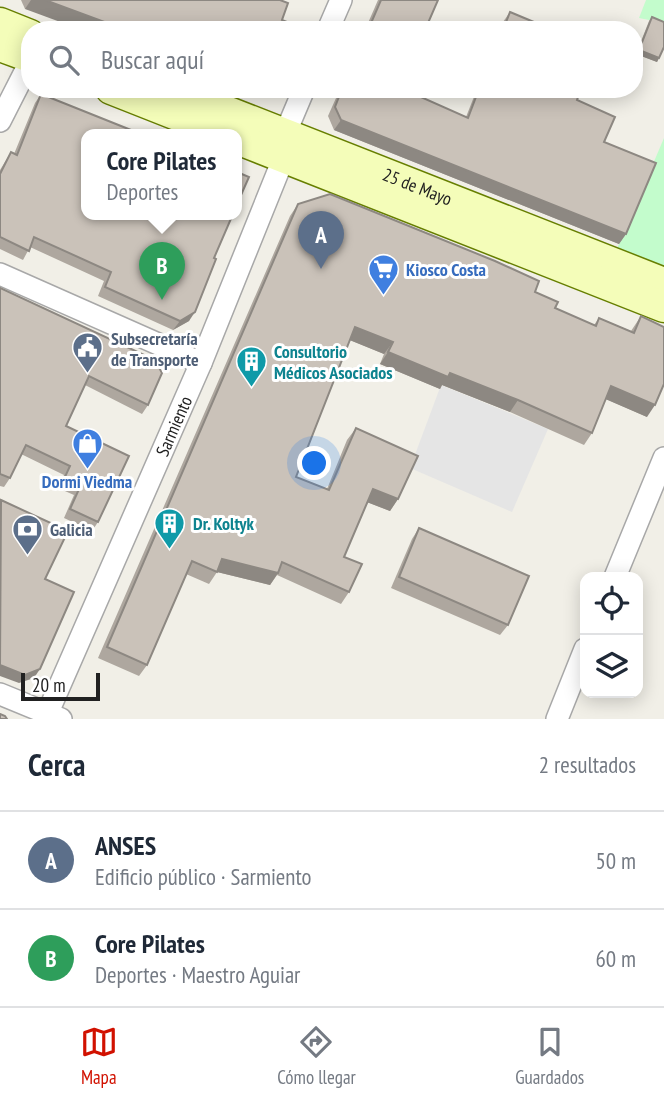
<!DOCTYPE html>
<html lang="es">
<meta charset="utf-8">
<style>
body{margin:0;font-family:"PT Sans Narrow",sans-serif;background:#f6f6f7;color:#1f2937}
.controls{position:absolute;right:21px;bottom:21px;display:grid;overflow:hidden;border-radius:14px;box-shadow:0 4px 18px #0003}
.controls button{width:63px;height:63px;display:grid;place-items:center;padding:0;border:0;border-bottom:2px solid #e0e1e3;background:#fff;color:#1f2937;font:35px sans-serif}
.scale{position:absolute;left:21px;bottom:18px;width:79px;box-sizing:border-box;padding-left:7px;border:4px solid #212121;border-top:0;font-size:19px;line-height:24px;white-space:nowrap;color:#212121;-webkit-text-stroke:5px #fff;paint-order:stroke}
.you{position:absolute;left:315px;top:464px;width:24px;height:24px;margin:-18px;border:5px solid #fff;border-radius:50%;background:#1a73e8;box-shadow:0 0 0 10px #1a73e833}
.badge{display:grid;place-items:center;width:46px;height:46px;border-radius:50%;background:#d11100;color:#fff;font-size:23px;font-weight:700}
.pin{position:absolute;translate:-50% -58px;filter:drop-shadow(0 2px 4px #0008)}
.pin::after{content:'';position:absolute;top:37px;width:24px;height:21px;background:inherit;clip-path:polygon(0 0,100% 0,50% 100%)}
.popup{position:absolute;left:81px;top:129px;width:161px;height:91px;box-sizing:border-box;display:grid;place-content:center;border-radius:14px;background:#fff;filter:drop-shadow(0 2px 5px #0005);font-size:23px;white-space:nowrap;color:#747a83}
.popup b{font-size:26px;color:#1f2937}
.popup::after{content:'';position:absolute;left:50%;top:100%;margin-left:-14px;border:14px solid transparent;border-top-color:#fff}
.list{margin:0;padding:0;list-style:none}
h2{display:flex;justify-content:space-between;align-items:center;height:91px;margin:0;padding:0 28px;font-size:30px}
h2 small{font-size:23px;font-weight:400;color:#747a83}
.list li{display:grid;grid-template-columns:46px 1fr auto;gap:21px;align-items:center;box-sizing:border-box;height:98px;padding:0 28px;border-top:2px solid #e0e1e3}
.list b{display:block;font-size:26px;white-space:nowrap}
.list p{margin:0;font-size:23px;white-space:nowrap;color:#747a83}
.list em{font-size:23px;font-style:normal;color:#747a83}
.icon{flex:none;width:38px;height:38px;fill:none;stroke:currentColor;stroke-width:2;stroke-linecap:round;stroke-linejoin:round}
.map{position:relative;flex:none;width:664px;height:719px;overflow:hidden}
.search{position:absolute;background:#fff;box-shadow:0 4px 18px #0003;left:21px;right:21px;top:21px;height:77px;display:flex;align-items:center;gap:18px;box-sizing:border-box;padding:0 24px;border-radius:28px;color:#747a83;font-size:26px}
.sheet{height:287px;background:#fff}
nav{display:flex;justify-content:space-around;align-items:center;box-sizing:border-box;height:98px;border-top:2px solid #e0e1e3;background:#fff;font-size:19px;color:#747a83}
nav a{display:grid;justify-items:center;gap:4px}
nav .on{color:#d11100}
.map>svg:first-child{display:block}
.park{fill:#c3fccc}
.parking{fill:#e5e5e5}
.lines{fill:none;stroke-linecap:round;stroke-linejoin:round}
.street-casing{stroke:#a8a8a8;stroke-width:24}
.secondary-casing{stroke:#677f00;stroke-width:33}
.street{stroke:#fff;stroke-width:21}
.secondary{stroke:#f4fdb9;stroke-width:30}
.wall{fill:#aea79f}
.shaded-wall{fill:#8d8882}
.building{fill:#cac2b9;stroke:#8d8882;stroke-width:2}
.labels{text-anchor:middle;dominant-baseline:central;stroke-width:6;stroke-linejoin:round;paint-order:stroke}
.street-label{font-size:18px;fill:#212121;stroke:#fff}
.shop-label{font-size:18px;font-weight:bold;fill:#366cbe;stroke:#fff;text-anchor:start}
.service-label{font-size:18px;font-weight:bold;fill:#4e5e75;stroke:#fff;text-anchor:start}
.culture-label{font-size:18px;font-weight:bold;fill:#0d838f;stroke:#fff;text-anchor:start}
</style>
<div class="map">
<svg width="664" height="719" viewBox="0 0 664 719">
<rect width="100%" height="100%" fill="#f1efe7"/>
<!-- park -->
<g class="park">
<polygon points="646,0 664,0 664,23 639,18"/>
<polygon points="664,138 664,270 616,251"/>
</g>
<!-- parking -->
<polygon class="parking" points="441,385 548,429 512,512 410,468"/>
<g class="lines">
<defs>
<g id="street">
<polyline points="328,30 341,0"/>
<polyline points="0,121 30,62"/>
<polyline points="0,274 201,363"/>
<polyline points="615,577 664,458"/>
<polyline points="0,694 61,719"/>
<path id="s1" d="M45 719 201 363 284 157 285 134 304 89"/>
<polyline points="557,719 585,649"/>
</g>
<g id="secondary">
<polyline points="0,23 30,35"/>
<polyline points="0,46 30,57"/>
<polyline points="111,89 225,134"/>
<path id="s2" d="M170 89 664 283"/>
<polyline points="237,139 664,307"/>
</g>
</defs>
<!-- street casing -->
<use href="#street" class="street-casing"/>
<!-- secondary casing -->
<use href="#secondary" class="secondary-casing"/>
<!-- street -->
<use href="#street" class="street"/>
<!-- secondary -->
<use href="#secondary" class="secondary"/>
</g>
<!-- wall -->
<g class="wall">
<polygon points="21,0 280,0 282,20 25,9"/>
<polygon points="378,0 438,0 425,30 365,30"/>
<polygon points="510,12 553,30 500,30 503,22"/>
<polygon points="652,17 659,58 657,62 636,54 649,21"/>
<polygon points="340,89 403,89 466,117 477,89 581,89 577,100 604,142 626,234 619,244 334,130 328,116"/>
<polygon points="41,94 214,258 189,321 173,330 98,296 104,281 30,247 23,260 0,249 0,170 11,152 14,154 35,103"/>
<polygon points="298,204 535,292 555,308 594,325 599,318 631,331 641,316 647,417 606,399 592,433 584,445 510,412 442,385 440,389 380,364 384,354 350,340 296,477 327,489 347,440 356,428 398,499 390,511 367,502 344,557 349,592 341,604 277,575 270,585 217,572 209,584 186,574 147,665 139,676 98,658 290,216"/>
<polygon points="0,288 148,405 142,414 85,385 66,426 98,522 92,531 64,518 74,495 58,488 64,475 21,454 10,478 4,487 0,486"/>
<polygon points="419,528 508,625 500,635 391,588 412,539"/>
</g>
<!-- shaded-wall -->
<g class="shaded-wall">
<polygon points="31,0 45,0 126,30 82,30 25,9"/>
<polygon points="639,50 659,58 657,62 636,54"/>
<polygon points="226,89 259,89 245,97"/>
<polygon points="341,120 626,234 619,244 334,130"/>
<polygon points="195,312 189,321 173,330 180,321"/>
<polygon points="355,327 393,342 384,354 347,339"/>
<polygon points="388,352 450,373 518,400 510,412 442,385 440,389 380,364"/>
<polygon points="611,386 655,405 647,417 603,398"/>
<polygon points="373,489 398,499 390,511 364,501"/>
<polygon points="222,559 278,573 270,585 213,571"/>
<polygon points="0,665 40,669 34,678 19,683 0,676"/>
</g>
<!-- building -->
<g class="building">
<polygon points="45,0 280,0 288,3 282,20 292,24 290,30 126,30"/>
<polygon points="381,0 438,0 425,30 368,30"/>
<polygon points="510,12 553,30 503,30"/>
<polygon points="652,17 664,22 664,47 659,58 639,50"/>
<polygon points="342,89 403,89 468,118 479,89 581,89 577,100 615,117 604,142 656,163 626,234 341,120 335,107"/>
<polygon points="41,94 141,134 87,134 87,214 233,214 214,258 216,259 195,312 180,321 105,287 111,272 34,237 29,251 0,237 0,174 11,152 17,155"/>
<polygon points="237,172 249,177 237,204"/>
<polygon points="330,194 495,261 539,281 535,292 558,302 555,308 596,326 599,318 634,333 641,316 664,327 664,384 655,405 611,386 592,433 518,400 450,373 448,377 388,352 393,342 355,327 296,477 329,490 356,428 418,456 398,499 373,489 344,557 362,564 349,592 282,562 278,573 222,559 217,572 192,561 147,665 107,647 298,204"/>
<polygon points="0,288 155,360 162,373 148,405 89,376 66,426 129,456 98,522 70,509 80,487 64,479 70,466 26,445 10,478 0,474"/>
<polygon points="1,500 68,531 45,579 74,592 40,669 25,675 0,665"/>
<polygon points="419,528 529,576 508,625 399,577"/>
<polygon points="0,714 5,716 7,719 0,719"/>
</g>
<!-- icons -->
<defs>
<symbol id="supermarket-pin" viewBox="-11 -11 22 30"><path d="M0 17L-7.5 6A9.5 9.5 0 1 1 7.5 6Z" fill="#3f7fe0" stroke="#fff"/><path d="M-6-5.5h2.5l.6 2H6L4.5 2H-2.5L-4.4-4H-6ZM-1.5 3.2a1.3 1.3 0 1 0 .1 0ZM3 3.2a1.3 1.3 0 1 0 .1 0Z" fill="#fff"/></symbol>
<symbol id="civic-pin" viewBox="-11 -11 22 30"><path d="M0 17L-7.5 6A9.5 9.5 0 1 1 7.5 6Z" fill="#5c6f8a" stroke="#fff"/><path d="M-.6-6.5H3V-4.5H.6V-3L4-1V1h2V6H-6V1h2V-1L-.6-3ZM-1.2 2.5V6h2.4V2.5Z" fill="#fff"/></symbol>
<symbol id="building-pin" viewBox="-11 -11 22 30"><path d="M0 17L-7.5 6A9.5 9.5 0 1 1 7.5 6Z" fill="#0f9aa8" stroke="#fff"/><path d="M-4-6H4V6H1V3H-1V6H-4ZM-2.5-4.3h1.7v1.8h-1.7ZM.8-4.3h1.7v1.8H.8ZM-2.5-1h1.7V.8h-1.7ZM.8-1h1.7V.8H.8Z" fill="#fff"/></symbol>
<symbol id="shop-pin" viewBox="-11 -11 22 30"><path d="M0 17L-7.5 6A9.5 9.5 0 1 1 7.5 6Z" fill="#3f7fe0" stroke="#fff"/><path d="M-5-2.5h2.3a2.7 3.5 0 0 1 5.4 0H5L5.5 6h-11ZM-1.5-2.5h3a1.5 2.3 0 0 0-3 0Z" fill="#fff"/></symbol>
<symbol id="bank-pin" viewBox="-11 -11 22 30"><path d="M0 17L-7.5 6A9.5 9.5 0 1 1 7.5 6Z" fill="#5c6f8a" stroke="#fff"/><path d="M-6-4H6V4H-6ZM0-2.3a2.3 2.3 0 1 0 0 4.6a2.3 2.3 0 1 0 0-4.6Z" fill="#fff"/></symbol>
</defs>
<g fill-rule="evenodd">
<use href="#supermarket-pin" x="366" y="252" width="35" height="47"/>
<use href="#civic-pin" x="70" y="330" width="35" height="47"/>
<use href="#building-pin" x="234" y="344" width="35" height="47"/>
<use href="#shop-pin" x="70" y="426" width="35" height="47"/>
<use href="#building-pin" x="152" y="506" width="35" height="47"/>
<use href="#bank-pin" x="10" y="512" width="35" height="47"/>
</g>
<g class="labels">
<!-- street labels -->
<g class="street-label">
<text stroke="none"><textPath href="#s2" startOffset="266">25 de Mayo</textPath></text>
<text stroke="none"><textPath href="#s1" startOffset="320">Sarmiento</textPath></text>
</g>
<!-- shop labels -->
<g class="shop-label">
<text x="406" y="269">Kiosco Costa</text>
<text x="87" y="481" text-anchor="middle">Dormi Viedma</text>
</g>
<!-- service labels -->
<g class="service-label">
<text x="111" y="338">Subsecretaría<tspan x="111" dy="21">de Transporte</tspan></text>
<text x="50" y="529">Galicia</text>
</g>
<!-- culture labels -->
<g class="culture-label">
<text x="274" y="351">Consultorio<tspan x="274" dy="21">Médicos Asociados</tspan></text>
<text x="193" y="523">Dr. Koltyk</text>
</g>
</g>
</svg>
<div class="controls">
<button><svg class="icon" aria-label="locate" viewBox="0 0 24 24"><circle cx="12" cy="12" r="6"/><path d="M12 2v4M12 18v4M2 12h4M18 12h4"/></svg></button>
<button><svg class="icon" aria-label="layers" viewBox="0 0 24 24"><path d="M12 4l9 5-9 5-9-5zM3 14l9 5 9-5"/></svg></button>
</div>
<div class="scale">20 m</div>
<div class="you"></div>
<div class="pin badge" style="left:321px;top:269px;background:#5c6f8a">A</div>
<div class="pin badge" style="left:162px;top:300px;background:#2e9e5b">B</div>
<div class="popup"><b>Core Pilates</b>Deportes</div>
<div class="search"><svg class="icon" aria-label="search" viewBox="0 0 24 24"><circle cx="10" cy="10" r="6"/><path d="M15 15l6 6"/></svg>Buscar aquí</div>
</div>
<section class="sheet">
<h2>Cerca<small>2 resultados</small></h2>
<ul class="list">
<li><span class="badge" style="background:#5c6f8a">A</span><div><b>ANSES</b><p>Edificio público · Sarmiento</p></div><em>50 m</em></li>
<li><span class="badge" style="background:#2e9e5b">B</span><div><b>Core Pilates</b><p>Deportes · Maestro Aguiar</p></div><em>60 m</em></li>
</ul>
</section>
<nav>
<a class="on"><svg class="icon" aria-label="map" viewBox="0 0 24 24"><path d="M3 6l6-2 6 2 6-2v14l-6 2-6-2-6 2zM9 4v14M15 6v14"/></svg>Mapa</a>
<a><svg class="icon" aria-label="directions" viewBox="0 0 24 24"><path d="M12 3l9 9-9 9-9-9zM9 14v-3h6M13 9l2 2-2 2"/></svg>Cómo llegar</a>
<a><svg class="icon" aria-label="saved" viewBox="0 0 24 24"><path d="M7 4h10v16l-5-4-5 4z"/></svg>Guardados</a>
</nav>
